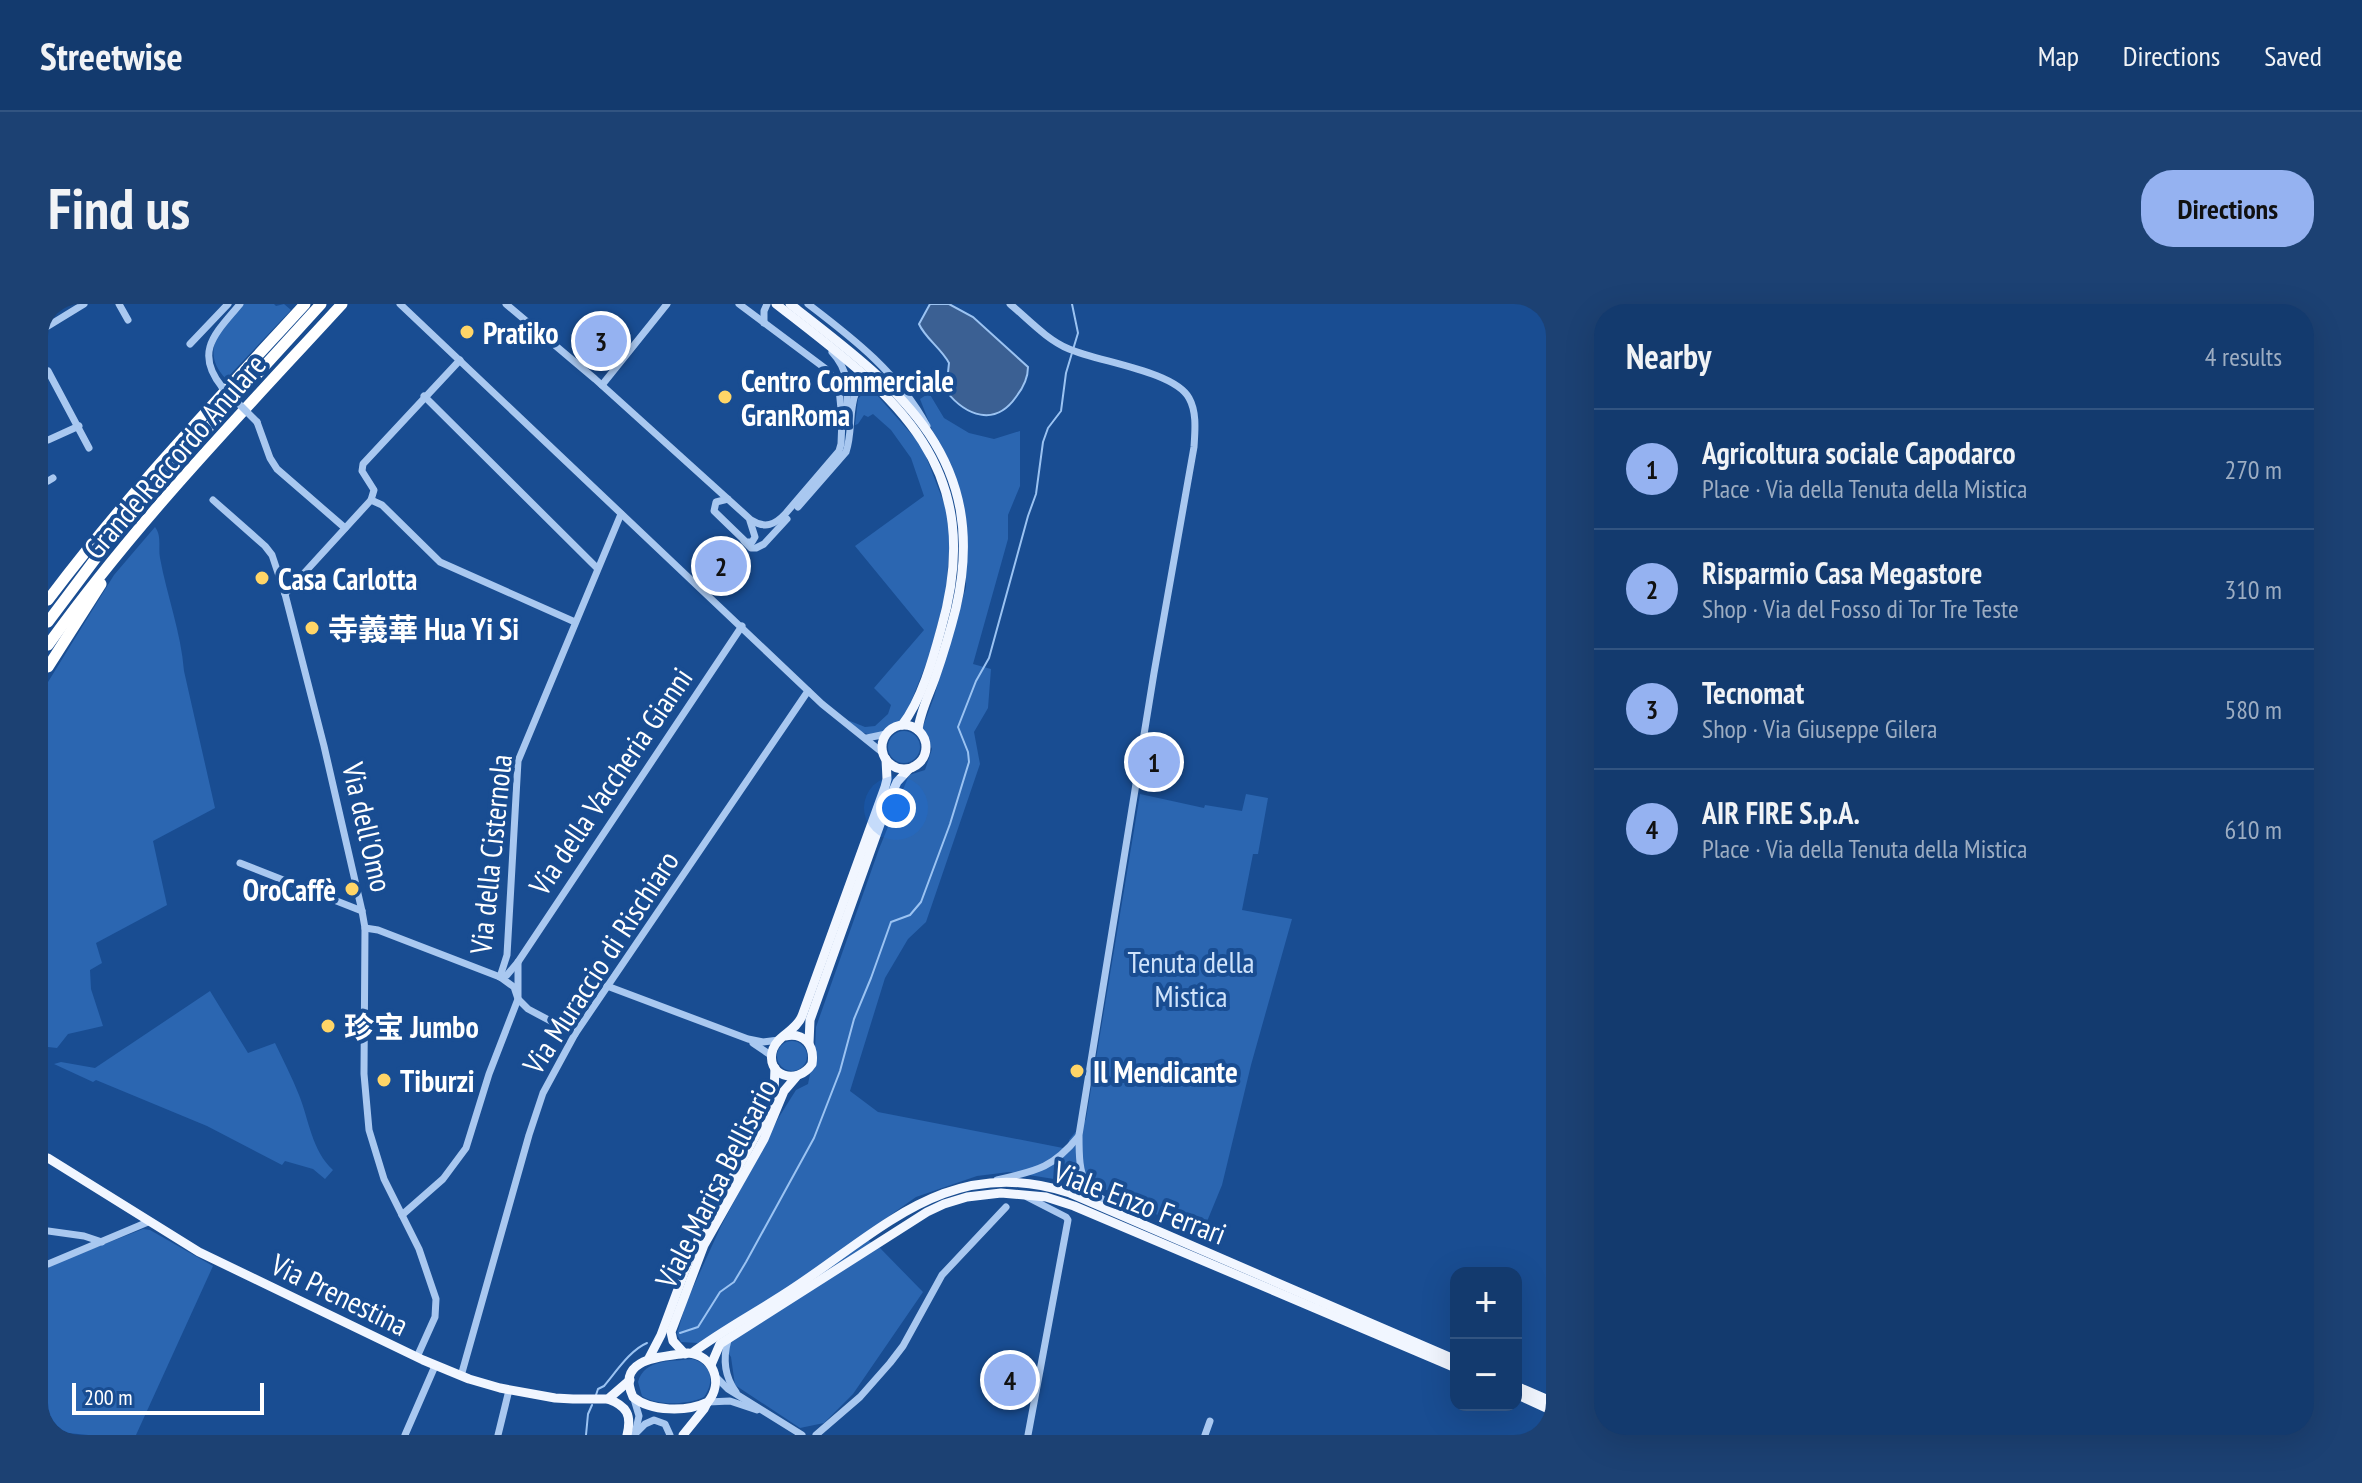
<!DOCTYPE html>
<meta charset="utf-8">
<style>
body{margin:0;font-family:"PT Sans Narrow","Noto Sans SC",sans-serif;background:#1c4173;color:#f1f3f6}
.controls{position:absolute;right:24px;bottom:24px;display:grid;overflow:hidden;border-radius:16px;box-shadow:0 8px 32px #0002}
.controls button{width:72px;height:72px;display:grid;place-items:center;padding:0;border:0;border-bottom:2px solid #325481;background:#133a6e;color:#f1f3f6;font:40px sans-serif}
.scale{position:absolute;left:24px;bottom:20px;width:192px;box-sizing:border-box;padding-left:8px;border:4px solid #fff;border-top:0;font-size:22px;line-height:28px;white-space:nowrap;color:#fff;-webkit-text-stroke:6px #194d92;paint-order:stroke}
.you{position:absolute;left:848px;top:504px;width:28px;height:28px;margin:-20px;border:6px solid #fff;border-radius:50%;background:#1a73e8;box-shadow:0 0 0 12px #1a73e833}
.badge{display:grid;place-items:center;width:52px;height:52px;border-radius:50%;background:#95b2f1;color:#111;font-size:26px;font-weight:700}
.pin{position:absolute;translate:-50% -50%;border:4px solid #fff;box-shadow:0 2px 8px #0006}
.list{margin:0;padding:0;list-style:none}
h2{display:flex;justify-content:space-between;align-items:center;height:104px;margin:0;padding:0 32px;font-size:34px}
h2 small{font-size:26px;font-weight:400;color:#9dadc2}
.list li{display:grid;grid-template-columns:52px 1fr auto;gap:24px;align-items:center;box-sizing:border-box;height:120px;padding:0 32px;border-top:2px solid #325481}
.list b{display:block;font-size:30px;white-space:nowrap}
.list p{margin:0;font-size:26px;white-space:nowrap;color:#9dadc2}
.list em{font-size:26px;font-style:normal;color:#9dadc2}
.map{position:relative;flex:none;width:1498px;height:1131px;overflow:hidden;border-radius:32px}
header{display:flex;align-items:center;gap:48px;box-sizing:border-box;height:112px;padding:0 40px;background:#133a6e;border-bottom:2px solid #325481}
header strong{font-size:38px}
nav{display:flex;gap:44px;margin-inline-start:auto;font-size:28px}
.intro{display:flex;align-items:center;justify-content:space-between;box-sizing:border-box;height:192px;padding:0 48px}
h1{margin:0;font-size:56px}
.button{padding:20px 36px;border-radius:32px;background:#95b2f1;color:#111;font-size:28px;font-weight:700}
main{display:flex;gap:48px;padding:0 48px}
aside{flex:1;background:#133a6e;border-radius:32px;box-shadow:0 8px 32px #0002}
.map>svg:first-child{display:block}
.green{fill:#2b66b1}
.water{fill:#3b6093;stroke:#9bc3f2;stroke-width:2}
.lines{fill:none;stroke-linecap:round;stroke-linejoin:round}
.stream{stroke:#9bc3f2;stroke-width:2}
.minor{stroke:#a9c8f0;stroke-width:7}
.major{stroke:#f1f6ff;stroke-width:9}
.highway{stroke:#fff;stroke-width:11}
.minor-bridge{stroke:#a9c8f0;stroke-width:7}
.poi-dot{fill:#ffd567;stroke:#194d92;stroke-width:3}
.labels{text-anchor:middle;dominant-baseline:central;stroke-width:8;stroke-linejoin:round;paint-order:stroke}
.poi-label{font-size:30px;font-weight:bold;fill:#fff;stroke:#194d92;text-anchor:start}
.street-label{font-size:30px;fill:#fff;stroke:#194d92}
.park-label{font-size:30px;fill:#cfe3fb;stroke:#194d92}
</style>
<header>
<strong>Streetwise</strong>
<nav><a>Map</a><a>Directions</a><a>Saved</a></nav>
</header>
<div class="intro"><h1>Find us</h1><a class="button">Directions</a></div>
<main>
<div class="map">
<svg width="1498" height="1131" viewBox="0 0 1498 1131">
<rect width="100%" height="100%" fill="#194d92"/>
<!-- green -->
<g class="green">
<path d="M196 0H226L228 2 236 0 243 6 178 75C150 45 175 24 196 0Z"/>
<polygon points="816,88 828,90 874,142 899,207 902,234 898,288 882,350 857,413 834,429 823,431 813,428 799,419 802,417 817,423 827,422 840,410 843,401 826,384 876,326 807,242 876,192 863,154 843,126 825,110 820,113 816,111 810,120 807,121 810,95"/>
<polygon points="881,89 896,114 921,129 946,135 972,127 972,182 960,211 960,235 925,360 943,365 940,404 926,428 932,460 878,618 860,635 837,674 802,787 830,808 1020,845 1021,836 1038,815 1092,490 1156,504 1157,501 1194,507 1198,490 1220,494 1210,550 1205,550 1194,606 1244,615 1203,761 1174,881 1153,932 1048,881 1048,874 1032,887 1006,875 961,868 929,872 868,893 813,932 832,944 875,988 805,1090 776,1119 752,1124 687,1081 683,1053 666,1029 650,1039 633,1038 629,1030 638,999 673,922 731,813 748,786 760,780 767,745 768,723 831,545 861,471 877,466 884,445 874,425 886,393 918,283 916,208 872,95"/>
<path d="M107 223C114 232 110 243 112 254 119 292 133 328 136 367L167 504 105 537 119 601 48 639 54 659 42 666 43 685 55 722 20 730 9 744 0 743V378L66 271Z"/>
<circle cx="856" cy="443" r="16"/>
<path d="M162 687 200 749 227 739C235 756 244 773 251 791 261 816 264 847 285 866L277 875 265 865 237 857 234 861 159 822 48 776 45 778 6 760 13 758 47 764Z"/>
<circle cx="744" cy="752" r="15"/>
<polygon points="95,925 102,926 165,962 88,1131 40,1131 0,1127 0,962"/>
<path d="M644 1055C664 1060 667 1078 656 1093 640 1101 609 1102 594 1092L590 1078C597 1054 623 1058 644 1055Z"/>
</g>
<!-- water -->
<path class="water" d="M882 0H901L925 13 980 63C980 74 975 84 968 93 947 123 918 112 898 87L901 59C893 44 877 34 871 20Z"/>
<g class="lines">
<!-- stream -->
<g class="stream">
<polyline points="632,1029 650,1023 672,988 686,978 698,958 766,834 792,767 806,715 823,674 843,618 862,611 873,598 902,520 921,458 920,448 910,423 928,377 941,354 980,212 988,190 995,138 1000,124 1013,107 1018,69 1030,29 1024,0"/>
<path d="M548 1091 550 1085 556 1082C568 1068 582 1046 599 1039"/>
<polyline points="538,1131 540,1110 544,1101"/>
</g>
<!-- minor -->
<g class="minor">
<polyline points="71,0 80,16"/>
<polyline points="352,0 774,400 835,449"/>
<path d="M458 0 547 75 703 216C717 225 727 221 738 209L791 147 793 140 794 115 791 85 787 75 778 65 691 0"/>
<path d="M760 0C806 35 851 70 879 122"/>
<path d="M962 0C980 15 999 36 1021 45 1051 58 1126 67 1141 94 1149 108 1147 127 1146 143L1106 369 1031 831C1031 878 1034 882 1073 908"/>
<polyline points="716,19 716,7 719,0"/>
<polyline points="0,22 36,0"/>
<polyline points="142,40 180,0"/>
<path d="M784 48C801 66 800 85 799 108"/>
<polyline points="0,67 41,144"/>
<polyline points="554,81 619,0"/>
<path d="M174 83C145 47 169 28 192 0"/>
<polyline points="376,92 549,264"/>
<polyline points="209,118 222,154 229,165 297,224"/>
<polyline points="0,136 31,122"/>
<polyline points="0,177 5,174"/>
<polyline points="680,195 668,198 666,207 698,238 704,238 707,233 702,217"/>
<polyline points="165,196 217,242 224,251 237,290 276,442 314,607 317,624 316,770 321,826 336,875 371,945 388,995 387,1013 369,1053"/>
<polyline points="323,196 334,201 392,258 527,318"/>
<path d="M750 203 798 148C805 128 800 107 808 88L817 84 828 86"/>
<polyline points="696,237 703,244 708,244 716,240 739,215"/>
<polyline points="237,290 323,196 326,186 314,167 315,160 412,56"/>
<polyline points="819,434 838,430"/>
<polyline points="192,559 314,607"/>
<polyline points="317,624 330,626 452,673 466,683 470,695 480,705 527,730"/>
<polyline points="452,673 459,651 470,457 573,210"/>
<polyline points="452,673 459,671 470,658 694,322"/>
<polyline points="559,682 700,735 715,738 731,736"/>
<polyline points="705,739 724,752"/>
<path d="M949 876C987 867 1004 865 1030 833"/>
<polyline points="979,893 1018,913 1020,916 980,1131"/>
<polyline points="354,911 395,875 418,844 441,770 470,695 470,658"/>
<polyline points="0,927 36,932 54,938"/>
<polyline points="0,960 100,918"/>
<path d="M680 1036C675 1054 676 1072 688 1088"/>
<polyline points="413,1072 481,831 495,789 527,730 760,387"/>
<polyline points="668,1073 680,1085 754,1131"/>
<polyline points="586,1095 591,1112 587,1129"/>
<polyline points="660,1098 682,1097 709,1106"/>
<polyline points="357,1131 387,1062"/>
<polyline points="450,1131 461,1086"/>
<polyline points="586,1131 597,1120 606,1116 617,1120 622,1131"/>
<polyline points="768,1131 812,1093 842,1059 855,1042 894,971 958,903"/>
<polyline points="1157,1131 1162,1117"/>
</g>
<!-- major -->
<g class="major">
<path d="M728 0C845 90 941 160 893 325 885 355 873 397 854 421"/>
<path d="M742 0C849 83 943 151 908 304 902 328 895 351 887 374 881 391 872 408 870 426"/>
<circle cx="856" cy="443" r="22"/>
<path d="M737 732C756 728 767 741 764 760 749 783 716 771 725 745 730 731 748 727 754 712L837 483 839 475 838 455"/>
<polyline points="761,739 762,716 840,498 849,478 861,465"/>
<polyline points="0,854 151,948 375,1056 421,1075 452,1084 507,1094 525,1095 560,1095 582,1076"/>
<path d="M640 1049C665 1051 676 1078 660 1098 639 1108 603 1108 585 1093 567 1053 615 1053 640 1049Z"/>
<path d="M644 1049C676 1025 713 1006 747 983 837 923 904 850 1022 889L1408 1056"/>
<polyline points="637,1050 625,1037 623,1028 656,941 716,835 736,787 748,773"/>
<polyline points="601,1054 613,1031 645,945 718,813 726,789 727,764"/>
<polyline points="663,1061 672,1040 879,908 896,900 919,893 953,889 998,893 1026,902 1408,1064"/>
<polyline points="1468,1082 1498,1095"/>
<polyline points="1468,1090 1498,1104"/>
<path d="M560 1095C579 1102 584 1111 579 1131"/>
<polyline points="635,1131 656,1105 659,1099"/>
</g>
<!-- highway -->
<g class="highway">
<path d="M0 296C79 191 169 96 257 0"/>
<polyline points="0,318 78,214 273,0"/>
<path d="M0 341C88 218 192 111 294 0"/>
<polyline points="0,363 53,280"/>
</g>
<!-- minor-bridge -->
<polyline class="minor-bridge" points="174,83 209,118"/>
</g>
<!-- markers -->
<g class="poi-dot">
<circle cx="419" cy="28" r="8"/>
<circle cx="677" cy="93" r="8"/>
<circle cx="214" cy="274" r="8"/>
<circle cx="264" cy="324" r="8"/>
<circle cx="304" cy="585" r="8"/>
<circle cx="280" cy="722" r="8"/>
<circle cx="1029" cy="767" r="8"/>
<circle cx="336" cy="776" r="8"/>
</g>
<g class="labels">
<!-- poi labels -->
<g class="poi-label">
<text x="435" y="28">Pratiko</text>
<text x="693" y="76">Centro Commerciale<tspan x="693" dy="34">GranRoma</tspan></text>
<text x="230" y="274">Casa Carlotta</text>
<text x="280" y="324">寺義華 Hua Yi Si</text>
<text x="288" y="585" text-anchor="end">OroCaffè</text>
<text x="296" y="722">珍宝 Jumbo</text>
<text x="1045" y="767">Il Mendicante</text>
<text x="352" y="776">Tiburzi</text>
</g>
<!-- street labels -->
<g class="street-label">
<text transform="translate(126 152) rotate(-49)">Grande Raccordo Anulare</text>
<text transform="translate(562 477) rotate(-56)">Via della Vaccheria Gianni</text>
<text transform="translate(320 523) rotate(77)">Via dell'Omo</text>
<text transform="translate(442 550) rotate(-84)">Via della Cisternola</text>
<text transform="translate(552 658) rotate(-57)">Via Muraccio di Rischiaro</text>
<text transform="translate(667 879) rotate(-63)">Viale Marisa Bellisario</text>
<text transform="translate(1092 898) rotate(21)">Viale Enzo Ferrari</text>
<text transform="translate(292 990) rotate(26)">Via Prenestina</text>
</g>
<!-- park labels -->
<g class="park-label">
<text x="1143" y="657">Tenuta della<tspan x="1143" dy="34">Mistica</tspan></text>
</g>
</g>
</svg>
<div class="controls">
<button>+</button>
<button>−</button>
</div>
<div class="scale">200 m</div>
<div class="you"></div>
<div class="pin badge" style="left:1106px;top:458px">1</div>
<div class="pin badge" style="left:673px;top:262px">2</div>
<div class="pin badge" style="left:553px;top:37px">3</div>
<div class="pin badge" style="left:962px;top:1076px">4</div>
</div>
<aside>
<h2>Nearby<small>4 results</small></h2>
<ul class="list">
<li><span class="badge">1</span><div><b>Agricoltura sociale Capodarco</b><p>Place · Via della Tenuta della Mistica</p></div><em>270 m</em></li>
<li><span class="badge">2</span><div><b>Risparmio Casa Megastore</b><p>Shop · Via del Fosso di Tor Tre Teste</p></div><em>310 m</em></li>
<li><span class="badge">3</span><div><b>Tecnomat</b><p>Shop · Via Giuseppe Gilera</p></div><em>580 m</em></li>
<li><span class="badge">4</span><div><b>AIR FIRE S.p.A.</b><p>Place · Via della Tenuta della Mistica</p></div><em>610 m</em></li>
</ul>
</aside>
</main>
